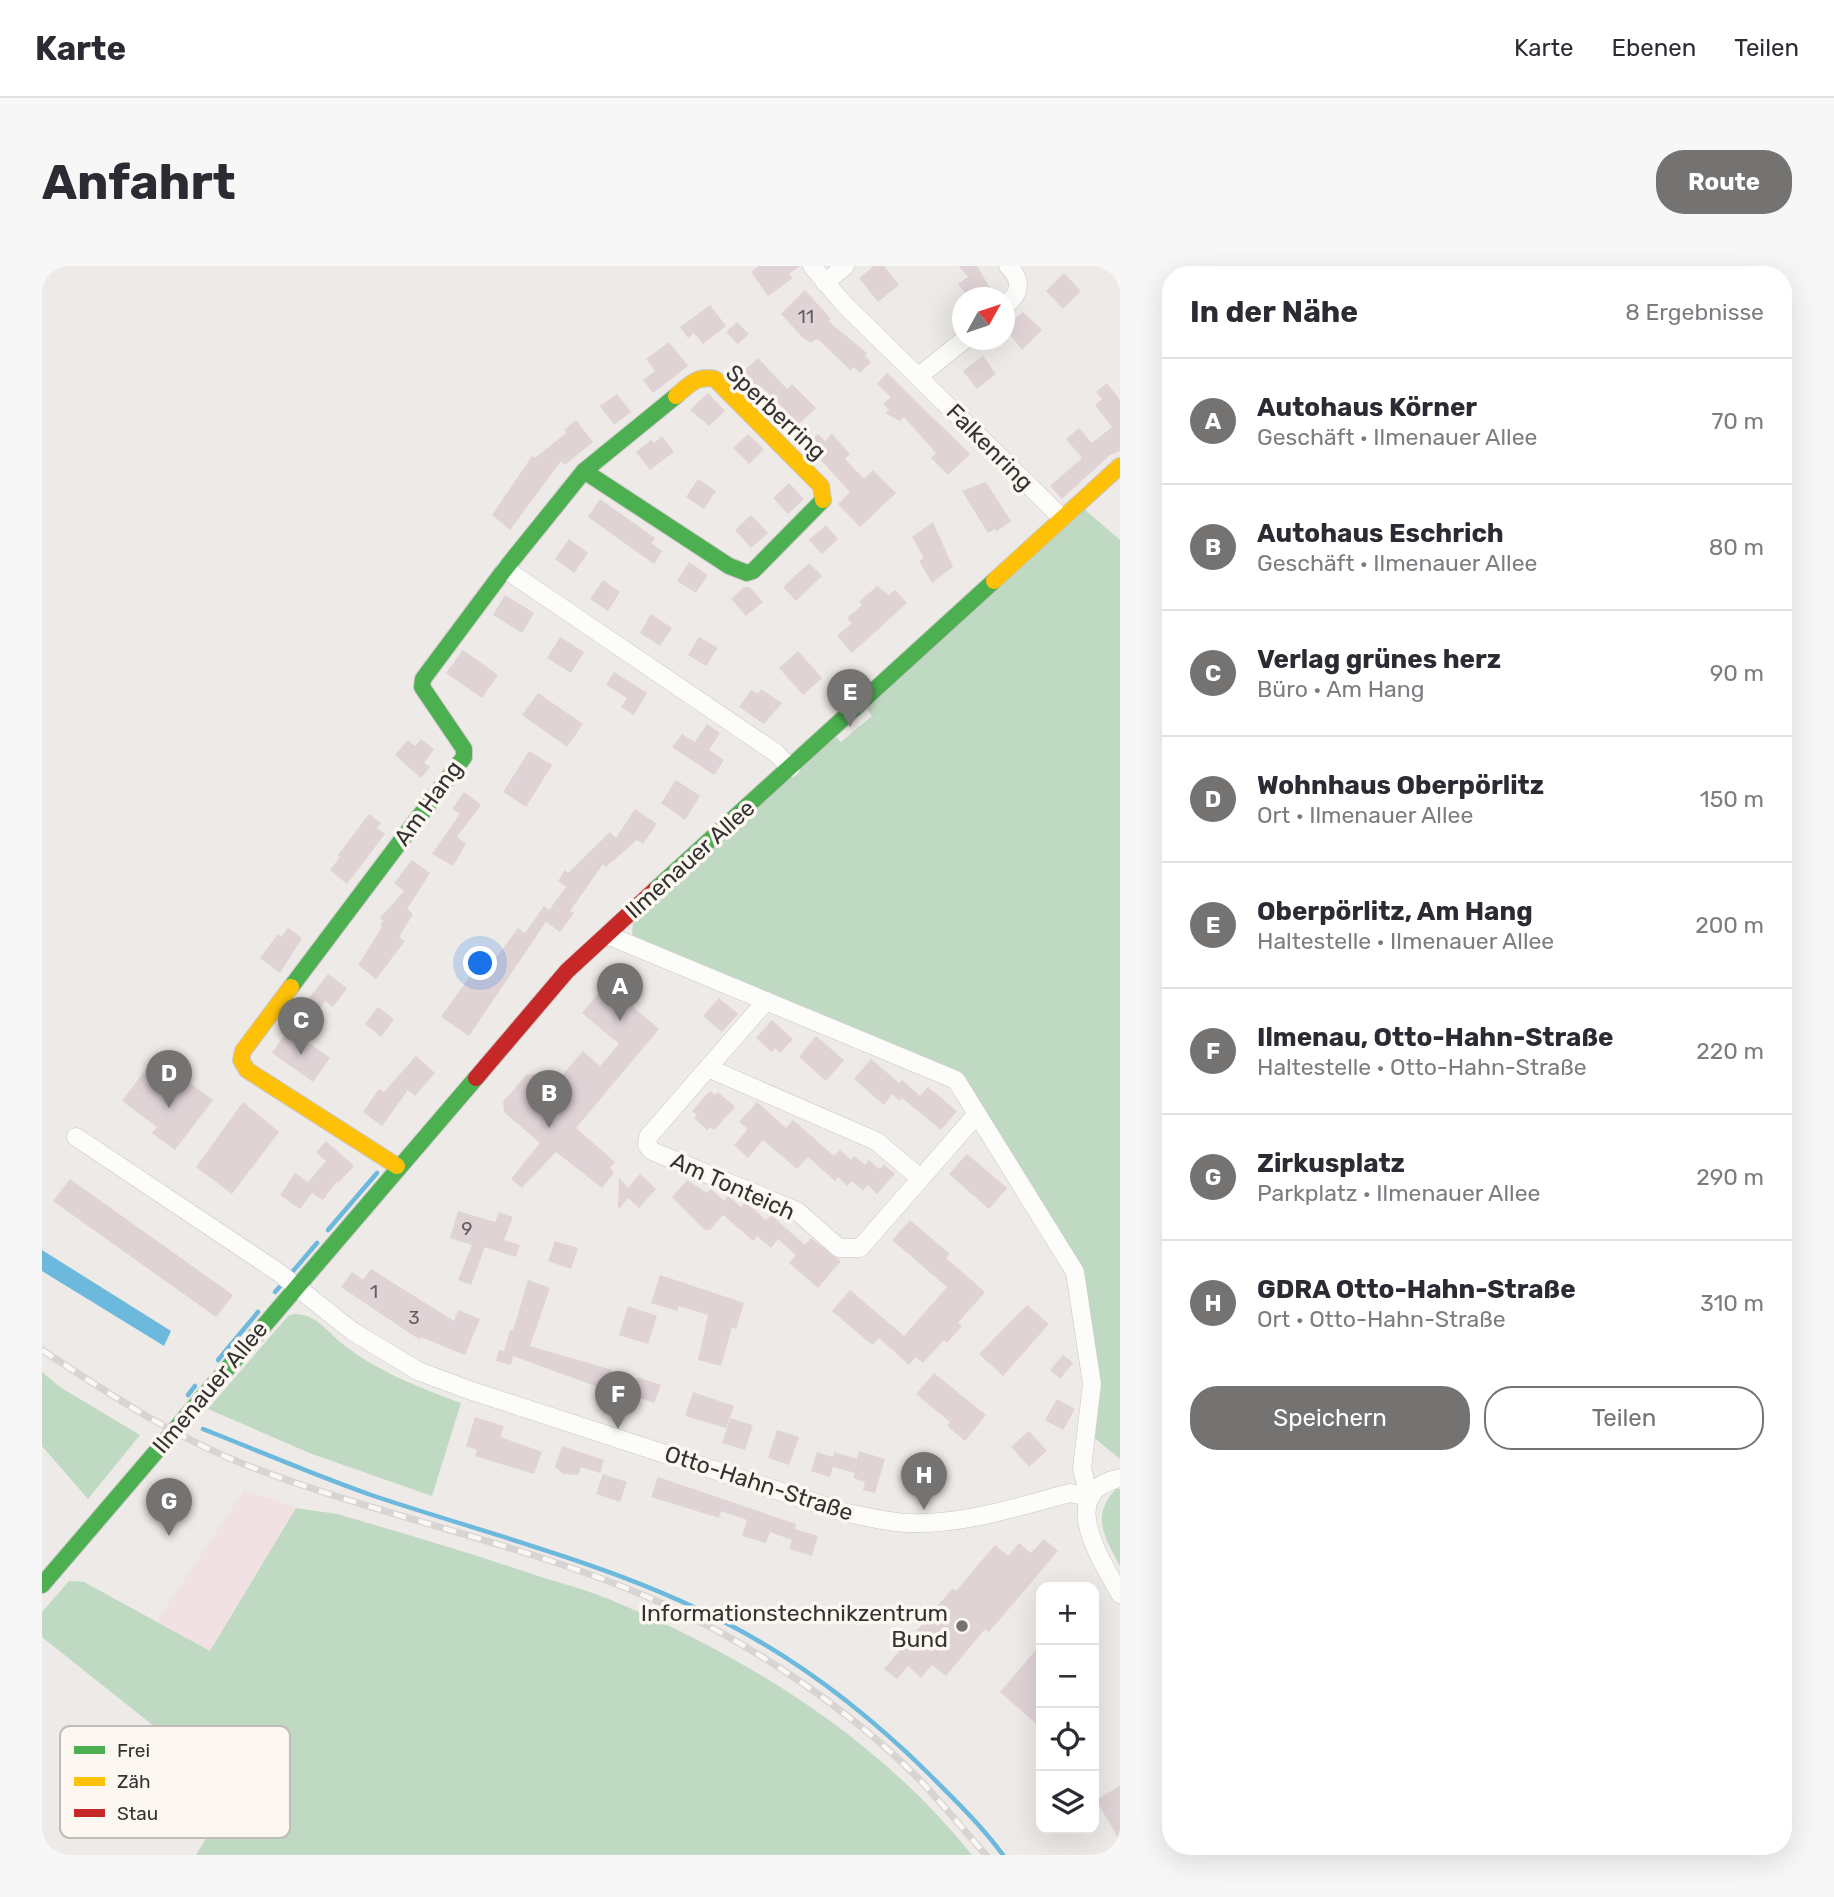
<!DOCTYPE html>
<html lang="de">
<meta charset="utf-8">
<style>
body{margin:0;font-family:Rubik,sans-serif;background:#f7f7f7;color:#2b2b33}
.controls{position:absolute;right:21px;bottom:21px;display:grid;overflow:hidden;border-radius:14px;box-shadow:0 7px 28px #0002}
.controls button{width:63px;height:63px;display:grid;place-items:center;padding:0;border:0;border-bottom:2px solid #e1e1e2;background:#fff;color:#2b2b33;font:35px sans-serif}
.compass{position:absolute;left:910px;top:21px;width:63px;height:63px;border-radius:50%;background:#fff;box-shadow:0 7px 28px #0002;rotate:50deg}
.you{position:absolute;left:439px;top:698px;width:24px;height:24px;margin:-18px;border:5px solid #fff;border-radius:50%;background:#1a73e8;box-shadow:0 0 0 10px #1a73e833}
.badge{display:grid;place-items:center;width:46px;height:46px;border-radius:50%;background:#757371;color:#fff;font-size:23px;font-weight:700}
.pin{position:absolute;translate:-50% -58px;filter:drop-shadow(0 2px 4px #0008)}
.pin::after{content:'';position:absolute;top:37px;width:24px;height:21px;background:inherit;clip-path:polygon(0 0,100% 0,50% 100%)}
.list{margin:0;padding:0;list-style:none}
h2{display:flex;justify-content:space-between;align-items:center;height:91px;margin:0;padding:0 28px;font-size:30px}
h2 small{font-size:23px;font-weight:400;color:#7c7c81}
.list li{display:grid;grid-template-columns:46px 1fr auto;gap:21px;align-items:center;box-sizing:border-box;height:126px;padding:0 28px;border-top:2px solid #e1e1e2}
.list b{display:block;font-size:26px;white-space:nowrap}
.list p{margin:0;font-size:23px;white-space:nowrap;color:#7c7c81}
.list em{font-size:23px;font-style:normal;color:#7c7c81}
.actions{display:flex;gap:14px;padding:21px 28px}
.actions a{flex:1;padding:16px 0;border:2px solid #757371;border-radius:28px;text-align:center;font-size:24px;color:#757371}
.actions .main{background:#757371;color:#fff}
.icon{flex:none;width:38px;height:38px;fill:none;stroke:currentColor;stroke-width:2;stroke-linecap:round;stroke-linejoin:round}
.map{position:relative;flex:none;width:1078px;height:1589px;overflow:hidden;border-radius:28px}
header{display:flex;align-items:center;gap:42px;box-sizing:border-box;height:98px;padding:0 35px;background:#fff;border-bottom:2px solid #e1e1e2}
header strong{font-size:33px}
nav{display:flex;gap:38px;margin-inline-start:auto;font-size:24px}
.intro{display:flex;align-items:center;justify-content:space-between;box-sizing:border-box;height:168px;padding:0 42px}
h1{margin:0;font-size:49px}
.button{padding:18px 32px;border-radius:28px;background:#757371;color:#fff;font-size:24px;font-weight:700}
main{display:flex;gap:42px;padding:0 42px}
aside{flex:1;background:#fff;border-radius:28px;box-shadow:0 7px 28px #0002}
.map>svg:first-child{display:block}
.education{fill:#f1e1e2}
.green{fill:#c0d9c2}
.water{fill:#6db8dd}
.lines{fill:none;stroke-linecap:round;stroke-linejoin:round}
.stream{stroke:#6db8dd;stroke-width:4.5}
.building{fill:#dfd3d6}
.street-casing{stroke:#c9c7c5;stroke-width:19}
.fast-casing{stroke:#c9c7c5;stroke-width:18}
.slow-casing{stroke:#c9c7c5;stroke-width:18}
.jam-casing{stroke:#c9c7c5;stroke-width:18}
.street{stroke:#fcfcfb;stroke-width:18}
.fast{stroke:#4caf50;stroke-width:16}
.slow{stroke:#ffc107;stroke-width:16}
.jam{stroke:#c62828;stroke-width:16}
.rail-casing{stroke:#d6d5d4;stroke-width:7}
.rail{stroke:#fdf7f2;stroke-width:4.5;stroke-dasharray:13;stroke-linecap:butt}
.poi-dot{fill:#757371;stroke:#fdf7f2;stroke-width:2.5}
.labels{text-anchor:middle;dominant-baseline:central;stroke-width:7;stroke-linejoin:round;paint-order:stroke}
.number-label{font-size:19px;fill:#625e5d}
.street-label{font-size:23px;fill:#353331;stroke:#fdf7f2}
.poi-label{font-size:23px;fill:#353331;stroke:#fdf7f2;text-anchor:end}
.key{fill:#fdf7f2;stroke:#c1bcb8;stroke-width:2}
.key-label{font-size:19px;fill:#353331}
</style>
<header>
<strong>Karte</strong>
<nav><a>Karte</a><a>Ebenen</a><a>Teilen</a></nav>
</header>
<div class="intro"><h1>Anfahrt</h1><a class="button">Route</a></div>
<main>
<div class="map">
<svg width="1078" height="1589" viewBox="0 0 1078 1589">
<rect width="100%" height="100%" fill="#edeae7"/>
<!-- education -->
<polygon class="education" points="202,1224 254,1242 168,1385 115,1355"/>
<!-- green -->
<g class="green">
<polygon points="1042,243 1078,274 1078,1193 1049,1169 1050,1080 1000,938 919,806 590,669 591,656 793,470 799,476 830,450 825,443"/>
<path d="M253 1048C273 1048 283 1063 298 1076 334 1105 376 1121 419 1137L390 1230 270 1188 166 1143 246 1050Z"/>
<polygon points="0,1106 18,1121 98,1169 46,1233 0,1180"/>
<path d="M1074 1223H1078V1300C1063 1272 1048 1250 1074 1223Z"/>
<path d="M254 1242 295 1248C361 1267 428 1287 493 1309 518 1317 545 1324 569 1334 707 1392 835 1471 930 1589H154L167 1567 110 1539 138 1481 0 1371V1346L27 1315 42 1316 168 1385Z"/>
</g>
<!-- water -->
<polygon class="water" points="0,984 129,1065 122,1080 0,1005"/>
<g class="lines">
<!-- stream -->
<g class="stream">
<polyline points="286,964 335,907"/>
<polyline points="246,1011 275,977"/>
<polyline points="233,1026 241,1017"/>
<polyline points="176,1094 216,1046"/>
<polyline points="146,1129 153,1120"/>
<path d="M161 1163C217 1185 272 1209 329 1229 460 1273 600 1305 720 1377 781 1413 835 1457 886 1507 912 1533 940 1560 961 1589"/>
</g>
</g>
<!-- building -->
<g class="building">
<polygon points="717,0 758,0 747,8 751,12 726,30 709,6"/>
<polygon points="832,0 842,0 857,19 836,36 817,12"/>
<polygon points="917,0 935,0 954,32 927,32 916,18 926,11"/>
<polygon points="1022,7 1039,25 1021,43 1004,25"/>
<polygon points="763,24 789,53 786,55 825,87 823,90 829,96 818,107 812,101 808,104 777,74 774,73 769,77 760,71 739,48"/>
<polygon points="668,39 684,60 661,78 652,67 646,72 638,61"/>
<polygon points="981,46 1000,64 980,84 962,61"/>
<polygon points="695,56 707,68 696,78 684,66"/>
<polygon points="627,76 646,100 611,127 601,114 613,105 604,93"/>
<polygon points="941,90 954,108 935,123 921,105"/>
<polygon points="716,92 745,123 750,118 774,142 757,158 720,121 717,124 712,118 710,121 698,108"/>
<polygon points="845,107 928,188 906,209 889,192 894,187 862,151 858,155 843,147 847,144 841,138 849,131 835,118"/>
<polygon points="1065,117 1078,134 1078,185 1068,189 1020,233 1008,220 1040,192 1024,173 1037,162 1050,177 1070,161 1053,139 1060,133 1054,126"/>
<polygon points="666,127 683,145 667,160 648,144"/>
<polygon points="575,128 589,146 572,159 558,140"/>
<polygon points="534,154 551,176 523,199 519,195 468,264 450,249 490,190 493,192 524,167 522,164"/>
<polygon points="706,168 722,183 707,198 691,182"/>
<polygon points="776,168 783,175 790,168 808,188 803,193 822,213 831,204 854,227 818,261 796,238 808,226 765,179"/>
<polygon points="620,170 632,186 608,204 594,186 609,174 612,177"/>
<polygon points="656,213 674,225 662,243 644,231"/>
<polygon points="944,216 969,255 954,266 953,263 946,267 920,225"/>
<polygon points="747,217 762,233 746,248 731,232"/>
<polygon points="558,233 613,272 609,277 620,285 612,298 546,251"/>
<polygon points="709,249 726,267 709,282 693,264"/>
<polygon points="891,256 911,301 890,317 877,295 882,292 870,271"/>
<polygon points="784,259 796,273 780,288 767,274"/>
<polygon points="527,273 546,287 532,307 513,293"/>
<polygon points="647,296 666,309 654,327 635,315"/>
<polygon points="767,297 780,310 754,335 741,321"/>
<polygon points="561,314 578,326 566,345 548,333"/>
<polygon points="835,320 847,329 853,324 865,337 810,387 795,370 810,357 805,352 820,339 817,336"/>
<polygon points="702,321 708,321 721,336 704,350 689,333"/>
<polygon points="463,329 492,347 480,367 451,349"/>
<polygon points="609,348 630,362 618,380 598,367"/>
<polygon points="518,371 542,386 529,407 505,392"/>
<polygon points="657,371 676,382 664,400 646,389"/>
<polygon points="421,384 456,409 440,432 404,407"/>
<polygon points="756,385 780,412 761,429 737,402"/>
<polygon points="572,406 605,427 592,449 579,441 585,432 564,419"/>
<polygon points="719,423 740,437 722,458 697,441 709,424 716,428"/>
<polygon points="496,427 541,458 525,481 480,449"/>
<polygon points="665,458 678,467 667,484 682,494 672,509 630,481 640,468 653,476"/>
<polygon points="379,473 392,483 382,497 388,501 379,512 353,489 366,474 373,480"/>
<polygon points="487,485 510,499 484,541 461,526"/>
<polygon points="634,514 658,530 643,554 619,537"/>
<polygon points="422,526 439,539 415,571 424,578 411,600 390,588 418,548 410,543"/>
<polygon points="593,543 615,558 601,578 595,574 564,601 561,598 528,645 532,647 518,666 504,656 427,770 399,751 433,703 438,707 446,697 449,699 476,662 483,667 502,640 507,644 524,621 516,615 523,604 526,607 568,566 574,572"/>
<polygon points="327,548 339,557 335,562 343,568 305,618 288,604 298,591 296,589"/>
<polygon points="370,594 388,607 365,643 371,648 357,671 363,675 334,713 316,699 340,661 338,659 341,655 338,652 362,625 352,617"/>
<polygon points="246,662 260,672 238,707 218,692 236,668 239,671"/>
<polygon points="286,708 305,722 291,741 283,735 270,752 258,744"/>
<polygon points="564,718 617,763 534,862 573,896 568,902 572,907 560,922 514,886 480,922 469,913 498,877 462,846 461,836 485,808 495,809 510,821 541,785 558,800 577,778 540,747"/>
<polygon points="677,732 696,748 680,766 661,750"/>
<polygon points="336,741 352,753 339,771 323,758"/>
<polygon points="730,754 751,773 738,787 733,782 730,786 714,772"/>
<polygon points="247,763 288,792 271,816 230,787"/>
<polygon points="774,770 802,794 784,815 757,791"/>
<polygon points="374,790 393,807 373,830 366,824 340,860 321,846 337,823 342,826"/>
<polygon points="113,791 171,834 133,884 110,867 115,861 80,835"/>
<polygon points="829,793 857,817 860,814 878,830 886,821 915,845 899,864 860,832 858,835 850,828 842,839 812,813"/>
<polygon points="668,825 673,829 676,826 693,841 672,864 668,861 665,864 652,852 655,849 650,845"/>
<polygon points="201,836 237,866 190,928 154,901"/>
<polygon points="715,836 744,862 751,854 792,890 798,884 809,894 812,890 823,899 827,894 837,903 842,899 853,908 835,928 826,919 821,925 810,915 805,920 796,911 793,915 766,891 755,903 721,874 706,892 692,879 706,863 697,856"/>
<polygon points="284,875 312,900 296,917 295,915 281,934 270,927 258,943 238,929 253,907 266,916 284,895 274,886"/>
<polygon points="925,888 965,922 947,943 907,908"/>
<polygon points="598,908 614,923 597,942 586,932 576,944 577,912 586,922"/>
<polygon points="28,913 191,1029 174,1051 11,935"/>
<polygon points="645,914 665,927 669,923 682,935 686,930 699,941 703,936 724,954 729,949 763,979 769,972 799,995 776,1022 747,997 754,989 736,973 729,982 715,970 711,975 681,949 668,964 663,964 630,931"/>
<polygon points="416,945 453,956 457,946 471,951 462,974 478,979 474,991 443,981 429,1019 416,1014 430,979 408,972"/>
<polygon points="868,954 908,988 904,992 943,1026 916,1057 920,1060 905,1077 902,1074 881,1097 874,1091 867,1099 837,1072 830,1079 790,1045 808,1024 862,1070 905,1021 850,974"/>
<polygon points="513,975 536,982 529,1003 506,995"/>
<polygon points="329,1003 412,1055 416,1044 438,1053 423,1089 379,1071 378,1074 299,1021 310,1006 321,1014"/>
<polygon points="618,1009 702,1037 694,1063 690,1061 679,1100 656,1094 666,1049 637,1040 635,1045 609,1037"/>
<polygon points="486,1014 508,1022 488,1080 570,1104 564,1124 471,1090 469,1099 454,1095 457,1084 462,1085 468,1064 471,1065"/>
<polygon points="985,1039 1007,1058 961,1110 937,1088"/>
<polygon points="586,1040 615,1050 606,1078 577,1069"/>
<polygon points="1021,1089 1031,1097 1018,1113 1008,1104"/>
<polygon points="892,1107 944,1149 923,1175 905,1160 908,1156 874,1128"/>
<polygon points="595,1111 619,1119 612,1137 589,1129"/>
<polygon points="651,1126 692,1140 684,1162 643,1150"/>
<polygon points="1015,1133 1033,1143 1021,1164 1003,1154"/>
<polygon points="433,1151 462,1160 458,1171 500,1186 492,1208 433,1190 435,1184 424,1180"/>
<polygon points="688,1152 711,1159 703,1184 680,1177"/>
<polygon points="735,1164 757,1171 747,1199 726,1192"/>
<polygon points="987,1165 1005,1185 987,1201 969,1181"/>
<polygon points="520,1180 562,1194 558,1207 539,1201 536,1209 521,1208 513,1201"/>
<polygon points="817,1185 843,1193 833,1227 821,1224 823,1216 811,1212 813,1207 791,1201 788,1211 769,1205 775,1186 791,1191 792,1186 815,1193"/>
<polygon points="561,1208 585,1216 578,1236 554,1228"/>
<polygon points="616,1211 754,1258 753,1263 776,1270 770,1290 747,1283 750,1274 728,1266 724,1277 700,1270 705,1254 679,1245 677,1252 609,1231"/>
<polygon points="1002,1273 1016,1285 947,1366 943,1363 904,1410 890,1399 879,1412 866,1400 855,1413 842,1403 910,1323 914,1325 953,1279 966,1290 977,1277 989,1287"/>
<polygon points="999,1378 999,1462 958,1426"/>
<polygon points="1078,1520 1078,1575 1054,1534"/>
</g>
<g class="lines">
<defs>
<g id="street">
<polyline points="770,0 802,38 1019,251"/>
<polyline points="783,17 803,0"/>
<path d="M962 41C979 27 981 15 966 0"/>
<polyline points="877,110 922,74"/>
<polyline points="463,303 734,487 749,502"/>
<polyline points="565,669 914,814 1033,1006 1050,1118 1040,1202 1047,1231"/>
<polyline points="724,735 606,871 605,879 610,885 755,945 797,982 818,982 935,848"/>
<polyline points="666,802 834,875 878,912"/>
<path d="M34 871 236 1006 310 1065 376 1105 427 1124 801 1246C822 1250 843 1256 865 1257 921 1259 975 1241 1028 1227L1047 1231"/>
<path d="M1078 1212C1014 1226 1058 1292 1078 1328"/>
</g>
<g id="fast">
<polyline points="542,205 687,300 705,307 711,305 781,234"/>
<polyline points="613,624 952,315"/>
<polyline points="249,721 422,491 422,483 380,421 381,413 463,303 542,205 634,130"/>
<polyline points="0,1319 434,812"/>
</g>
<g id="slow">
<path d="M634 130C647 119 655 109 673 113L779 220 781 234"/>
<polyline points="952,315 1078,200"/>
<polyline points="249,721 201,785 199,794 205,804 355,900"/>
</g>
<polyline id="jam" points="434,812 525,705 613,624"/>
</defs>
<!-- street casing -->
<use href="#street" class="street-casing"/>
<!-- fast casing -->
<use href="#fast" class="fast-casing"/>
<!-- slow casing -->
<use href="#slow" class="slow-casing"/>
<!-- jam casing -->
<use href="#jam" class="jam-casing"/>
<!-- street -->
<use href="#street" class="street"/>
<!-- fast -->
<use href="#fast" class="fast"/>
<!-- slow -->
<use href="#slow" class="slow"/>
<!-- jam -->
<use href="#jam" class="jam"/>
<defs>
<path id="rail" d="M0 1084C66 1127 130 1170 204 1199 341 1252 489 1278 624 1339 711 1379 807 1443 875 1511 899 1536 921 1563 944 1589"/>
</defs>
<!-- rail casing -->
<use href="#rail" class="rail-casing"/>
<!-- rail -->
<use href="#rail" class="rail"/>
</g>
<!-- markers -->
<circle class="poi-dot" cx="920" cy="1360" r="7"/>
<g class="labels">
<!-- number labels -->
<g class="number-label">
<text x="764" y="50">11</text>
<text x="425" y="962">9</text>
<text x="332" y="1025">1</text>
<text x="372" y="1051">3</text>
</g>
<!-- street labels -->
<g class="street-label">
<text transform="translate(734 146) rotate(43)">Sperberring</text>
<text transform="translate(948 181) rotate(45)">Falkenring</text>
<text transform="translate(386 537) rotate(-54)">Am Hang</text>
<text transform="translate(648 593) rotate(-42)">Ilmenauer Allee</text>
<text transform="translate(691 920) rotate(24)">Am Tonteich</text>
<text transform="translate(168 1121) rotate(-50)">Ilmenauer Allee</text>
<text transform="translate(717 1217) rotate(18)">Otto-Hahn-Straße</text>
</g>
<!-- poi labels -->
<g class="poi-label">
<text x="906" y="1347">Informationstechnikzentrum<tspan x="906" dy="26">Bund</tspan></text>
</g>
</g>
<!-- legend -->
<rect x="18" y="1460" width="230" height="112" rx="10" class="key"/>
<rect x="32" y="1480" width="31" height="8" fill="#4caf50"/>
<rect x="32" y="1511" width="31" height="9" fill="#ffc107"/>
<rect x="32" y="1543" width="31" height="8" fill="#c62828"/>
<g class="key-label">
<text x="75" y="1491">Frei</text>
<text x="75" y="1522">Zäh</text>
<text x="75" y="1554">Stau</text>
</g>
</svg>
<div class="controls">
<button>+</button>
<button>−</button>
<button><svg class="icon" aria-label="locate" viewBox="0 0 24 24"><circle cx="12" cy="12" r="6"/><path d="M12 2v4M12 18v4M2 12h4M18 12h4"/></svg></button>
<button><svg class="icon" aria-label="layers" viewBox="0 0 24 24"><path d="M12 4l9 5-9 5-9-5zM3 14l9 5 9-5"/></svg></button>
</div>
<svg class="compass" viewBox="-18 -18 36 36"><path d="M0-13l5 13h-10z" fill="#e53935"/><path d="M0 13l5-13h-10z" fill="#7c7c81"/></svg>
<div class="you"></div>
<div class="pin badge" style="left:578px;top:755px">A</div>
<div class="pin badge" style="left:507px;top:862px">B</div>
<div class="pin badge" style="left:259px;top:789px">C</div>
<div class="pin badge" style="left:127px;top:842px">D</div>
<div class="pin badge" style="left:808px;top:461px">E</div>
<div class="pin badge" style="left:576px;top:1163px">F</div>
<div class="pin badge" style="left:127px;top:1270px">G</div>
<div class="pin badge" style="left:882px;top:1244px">H</div>
</div>
<aside>
<h2>In der Nähe<small>8 Ergebnisse</small></h2>
<ul class="list">
<li><span class="badge">A</span><div><b>Autohaus Körner</b><p>Geschäft · Ilmenauer Allee</p></div><em>70 m</em></li>
<li><span class="badge">B</span><div><b>Autohaus Eschrich</b><p>Geschäft · Ilmenauer Allee</p></div><em>80 m</em></li>
<li><span class="badge">C</span><div><b>Verlag grünes herz</b><p>Büro · Am Hang</p></div><em>90 m</em></li>
<li><span class="badge">D</span><div><b>Wohnhaus Oberpörlitz</b><p>Ort · Ilmenauer Allee</p></div><em>150 m</em></li>
<li><span class="badge">E</span><div><b>Oberpörlitz, Am Hang</b><p>Haltestelle · Ilmenauer Allee</p></div><em>200 m</em></li>
<li><span class="badge">F</span><div><b>Ilmenau, Otto-Hahn-Straße</b><p>Haltestelle · Otto-Hahn-Straße</p></div><em>220 m</em></li>
<li><span class="badge">G</span><div><b>Zirkusplatz</b><p>Parkplatz · Ilmenauer Allee</p></div><em>290 m</em></li>
<li><span class="badge">H</span><div><b>GDRA Otto-Hahn-Straße</b><p>Ort · Otto-Hahn-Straße</p></div><em>310 m</em></li>
</ul>
<div class="actions"><a class="main">Speichern</a><a>Teilen</a></div>
</aside>
</main>
